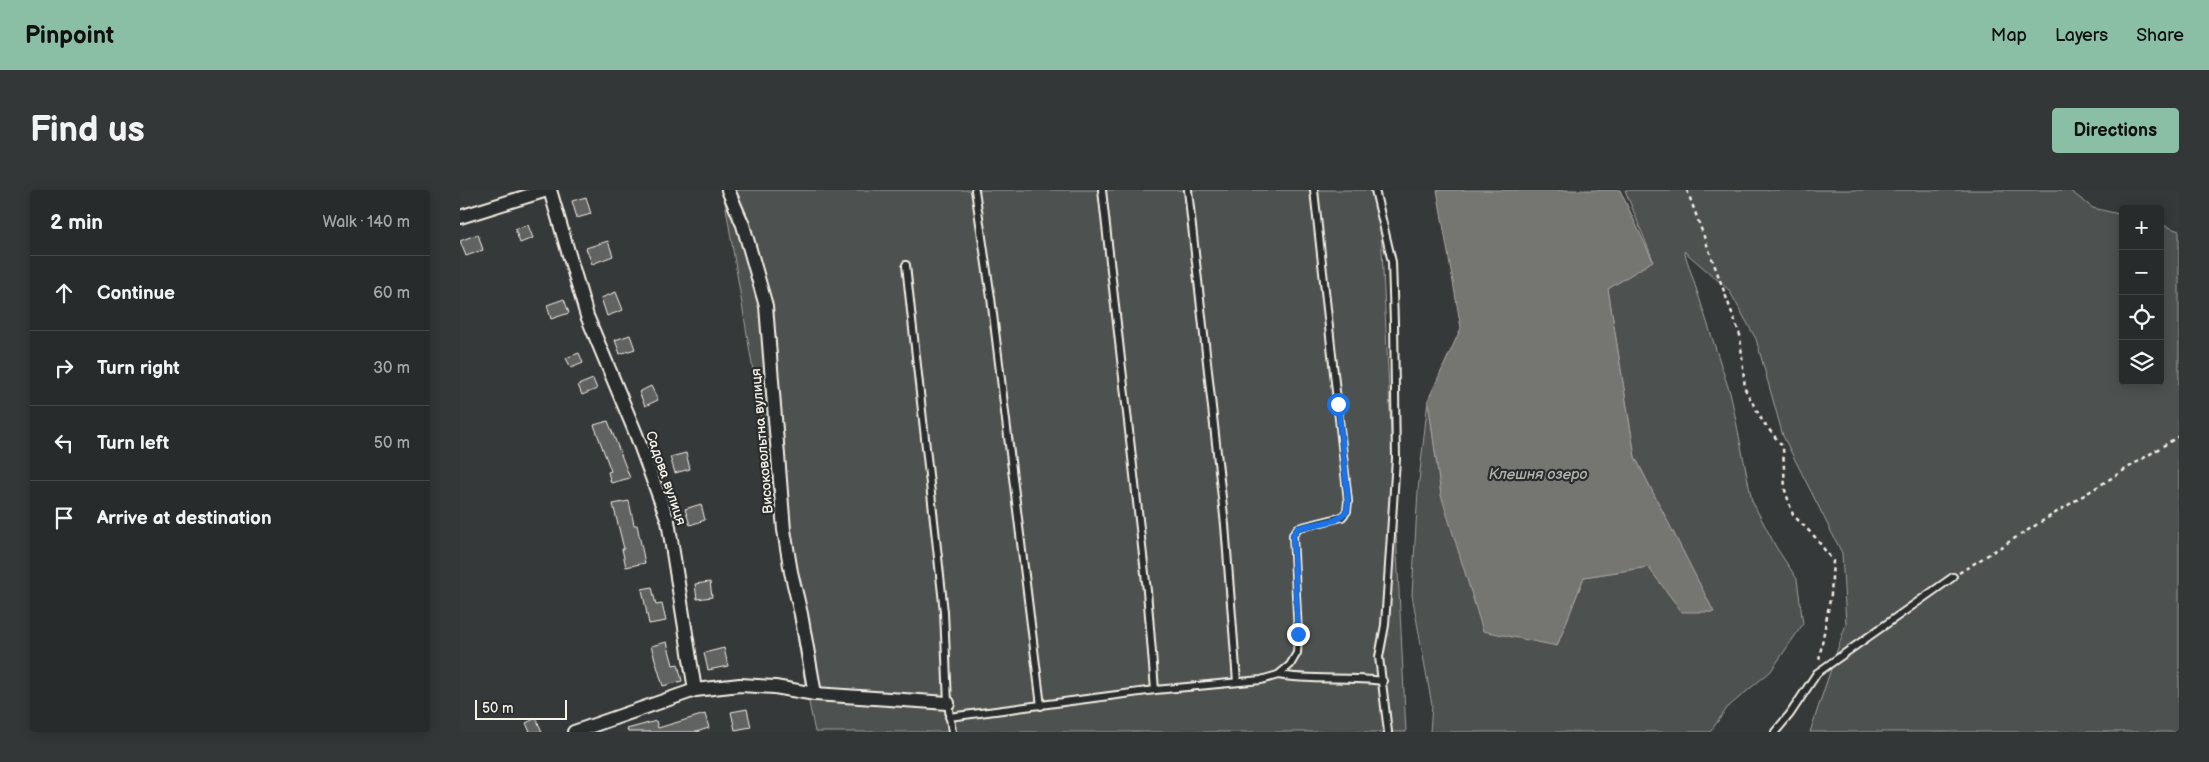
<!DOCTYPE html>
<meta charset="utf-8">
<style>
body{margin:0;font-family:"Balsamiq Sans",sans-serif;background:#343737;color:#f1f3f6}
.controls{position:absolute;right:15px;top:15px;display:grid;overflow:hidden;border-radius:5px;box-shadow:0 2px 12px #0003}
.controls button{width:45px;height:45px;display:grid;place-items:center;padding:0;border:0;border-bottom:1px solid #444747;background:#282b2b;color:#f1f3f6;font:25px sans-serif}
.scale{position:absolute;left:15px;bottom:12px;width:92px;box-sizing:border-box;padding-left:5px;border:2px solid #f4f1e8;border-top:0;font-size:14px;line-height:18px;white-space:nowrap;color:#f4f1e8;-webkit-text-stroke:4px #2a2d2e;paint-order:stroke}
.stop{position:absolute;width:15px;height:15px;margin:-11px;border:4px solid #1a73e8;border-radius:50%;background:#fff}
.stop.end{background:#1a73e8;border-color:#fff;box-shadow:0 1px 5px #0008}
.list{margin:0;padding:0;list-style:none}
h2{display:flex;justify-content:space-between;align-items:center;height:65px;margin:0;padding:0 20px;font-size:21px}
h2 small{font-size:16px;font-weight:400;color:#a5a7a9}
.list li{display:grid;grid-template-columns:32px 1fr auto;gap:15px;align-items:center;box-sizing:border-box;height:75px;padding:0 20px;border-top:1px solid #444747}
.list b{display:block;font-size:19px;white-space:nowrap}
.list em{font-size:16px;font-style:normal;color:#a5a7a9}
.icon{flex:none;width:28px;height:28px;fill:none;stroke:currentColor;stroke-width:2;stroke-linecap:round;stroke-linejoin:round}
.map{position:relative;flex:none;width:1719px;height:542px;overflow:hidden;border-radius:5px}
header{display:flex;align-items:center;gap:30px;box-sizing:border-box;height:70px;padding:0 25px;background:#8abfa5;color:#111}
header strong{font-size:24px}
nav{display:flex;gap:28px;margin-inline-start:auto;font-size:18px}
.intro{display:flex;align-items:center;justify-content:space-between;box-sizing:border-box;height:120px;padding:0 30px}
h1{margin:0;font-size:35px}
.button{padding:12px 22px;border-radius:5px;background:#8abfa5;color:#111;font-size:18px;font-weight:700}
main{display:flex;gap:30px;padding:0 30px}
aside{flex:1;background:#282b2b;border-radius:5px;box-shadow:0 2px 12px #0003}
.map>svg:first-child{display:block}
.green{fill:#4e514f;stroke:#a1a19c}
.water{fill:#757572;stroke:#a8a7a1}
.building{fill:#616362;stroke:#f4f1e8}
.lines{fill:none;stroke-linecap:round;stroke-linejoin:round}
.service-casing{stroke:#f4f1e8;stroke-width:10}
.minor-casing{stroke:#f4f1e8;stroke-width:16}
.path{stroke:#f4f1e8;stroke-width:2.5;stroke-dasharray:4 4;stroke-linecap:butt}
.service{stroke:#2a2d2e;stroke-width:6}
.minor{stroke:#2a2d2e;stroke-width:12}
.route{stroke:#1a73e8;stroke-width:6}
.labels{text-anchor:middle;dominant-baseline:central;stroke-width:4.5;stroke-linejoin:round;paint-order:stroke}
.street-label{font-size:14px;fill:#f4f1e8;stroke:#2a2d2e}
.water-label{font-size:15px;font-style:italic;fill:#b4b3ad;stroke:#2a2d2e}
</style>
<header>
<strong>Pinpoint</strong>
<nav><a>Map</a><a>Layers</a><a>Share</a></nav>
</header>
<div class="intro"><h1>Find us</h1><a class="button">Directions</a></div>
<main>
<aside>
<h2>2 min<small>Walk · 140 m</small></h2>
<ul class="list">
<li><svg class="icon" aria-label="ahead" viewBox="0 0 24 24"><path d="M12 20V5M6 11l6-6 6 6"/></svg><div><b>Continue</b></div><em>60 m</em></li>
<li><svg class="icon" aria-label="right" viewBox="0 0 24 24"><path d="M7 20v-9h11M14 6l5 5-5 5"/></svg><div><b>Turn right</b></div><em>30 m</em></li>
<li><svg class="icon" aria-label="left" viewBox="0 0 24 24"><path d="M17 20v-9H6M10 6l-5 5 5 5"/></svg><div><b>Turn left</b></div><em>50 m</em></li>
<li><svg class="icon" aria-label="arrive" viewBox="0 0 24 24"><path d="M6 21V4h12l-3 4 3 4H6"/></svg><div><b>Arrive at destination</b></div></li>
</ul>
</aside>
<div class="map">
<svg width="1719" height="542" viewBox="0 0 1719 542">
<rect width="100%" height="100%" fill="#363939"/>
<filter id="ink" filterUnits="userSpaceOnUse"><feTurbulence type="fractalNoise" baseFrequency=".02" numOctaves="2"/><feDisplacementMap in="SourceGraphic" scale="10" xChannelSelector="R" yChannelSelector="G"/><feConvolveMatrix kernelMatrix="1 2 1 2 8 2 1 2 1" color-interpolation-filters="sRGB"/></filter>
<g filter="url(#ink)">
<!-- green -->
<g class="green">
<polygon points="263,0 919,0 946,542 355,542 345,493"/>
<polygon points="1165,0 1609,0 1633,18 1663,25 1663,191 1700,191 1700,34 1719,41 1719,542 1350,542 1386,434 1382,363 1323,246 1296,149 1269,100 1224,61 1271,206 1292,311 1316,357 1337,389 1343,434 1311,481 1268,517 1250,542 970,542 972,515 952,405 958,300 968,210 981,305 1097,456 1124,387 1189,377 1222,421 1253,422 1175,267 1148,99 1193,70"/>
</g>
<!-- water -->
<polygon class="water" points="977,0 1160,0 1193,71 1148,99 1175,267 1254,422 1222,422 1188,377 1124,387 1097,456 1023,441 981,305 968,210 1001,138"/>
<!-- building -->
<g class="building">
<polygon points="126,7 131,24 117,28 112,11"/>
<polygon points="68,35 73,48 60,53 55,39"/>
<polygon points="18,44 23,60 6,66 0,51"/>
<polygon points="148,51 153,66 132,74 126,58"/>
<polygon points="156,102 163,120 147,126 141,108"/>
<polygon points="104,109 109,123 91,129 87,115"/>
<polygon points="170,145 175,159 160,164 155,150"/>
<polygon points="119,163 123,173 111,178 106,168"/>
<polygon points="133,189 137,199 122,205 118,195"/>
<polygon points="191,196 198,210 185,216 179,202"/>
<polygon points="148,231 170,288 151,293 148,282 151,281 134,235"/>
<polygon points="226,263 230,279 215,283 210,267"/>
<polygon points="169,311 174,335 177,335 185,373 166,377 162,359 164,359 153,314"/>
<polygon points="241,314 245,330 230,335 225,319"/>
<polygon points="250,392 252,407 237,409 235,394"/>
<polygon points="192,397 196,415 202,414 206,431 189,434 182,399"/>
<polygon points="207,452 213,475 218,474 222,491 203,496 191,456"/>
<polygon points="264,458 268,476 248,480 244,463"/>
<polygon points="287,519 291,537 275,540 271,522"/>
<polygon points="245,524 249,538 236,542 168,542 167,539 196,531 198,538"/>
<polygon points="76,528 82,542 70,542 66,533"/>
</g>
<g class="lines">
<defs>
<g id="service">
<polyline points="515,0 531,108 581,516"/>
<polyline points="642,0 687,401 695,500"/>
<polyline points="728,0 765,335 777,492"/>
<polyline points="915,0 932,72 934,133 936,269 925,435 919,467 928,542"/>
<polyline points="446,75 484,422 488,513 492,542"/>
<path d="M818 485C853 491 888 486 923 491"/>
<polyline points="489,527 695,500 801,490 818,485 830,475 837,463 838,444 833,345 838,338 882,327 887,321 888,311 854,0"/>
<polyline points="1315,542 1330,524 1357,483 1493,387"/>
</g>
<g id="minor">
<polyline points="90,0 127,126 176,244 208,331 235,500"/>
<polyline points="268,0 283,35 306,116 324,340 331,382 341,424 355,504"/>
<polyline points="0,27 87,0"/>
<polyline points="114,542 235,500 280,495 315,497 355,504 488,513"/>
</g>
</defs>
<!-- service casing -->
<use href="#service" class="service-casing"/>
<!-- minor casing -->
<use href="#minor" class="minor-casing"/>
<!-- path -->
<g class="path">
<polyline points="1227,0 1280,145 1285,199 1303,232 1323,257 1325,300 1333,325 1355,347 1373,371 1371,404 1359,470"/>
<polyline points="1499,383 1719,246"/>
</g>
<!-- service -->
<use href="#service" class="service"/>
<!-- minor -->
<use href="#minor" class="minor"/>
</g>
</g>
<g class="lines" filter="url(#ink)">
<!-- route -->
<polyline class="route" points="838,444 833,345 838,338 876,330 887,321 888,310 878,214"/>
</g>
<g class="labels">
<!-- street labels -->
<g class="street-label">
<text transform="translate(302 251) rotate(-95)">Високовольтна вулиця</text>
<text transform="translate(206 288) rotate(71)">Садова вулиця</text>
</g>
<!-- water labels -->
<g class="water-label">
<text x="1078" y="284">Клешня озеро</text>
</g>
</g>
</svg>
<div class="controls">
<button>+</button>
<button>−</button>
<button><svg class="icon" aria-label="locate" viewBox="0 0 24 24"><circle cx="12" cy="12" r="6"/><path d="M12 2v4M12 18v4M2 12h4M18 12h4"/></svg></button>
<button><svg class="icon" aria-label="layers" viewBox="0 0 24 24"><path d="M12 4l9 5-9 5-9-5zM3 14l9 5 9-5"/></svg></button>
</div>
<div class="scale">50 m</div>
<div class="stop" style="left:878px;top:214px"></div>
<div class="stop end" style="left:838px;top:444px"></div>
</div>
</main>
